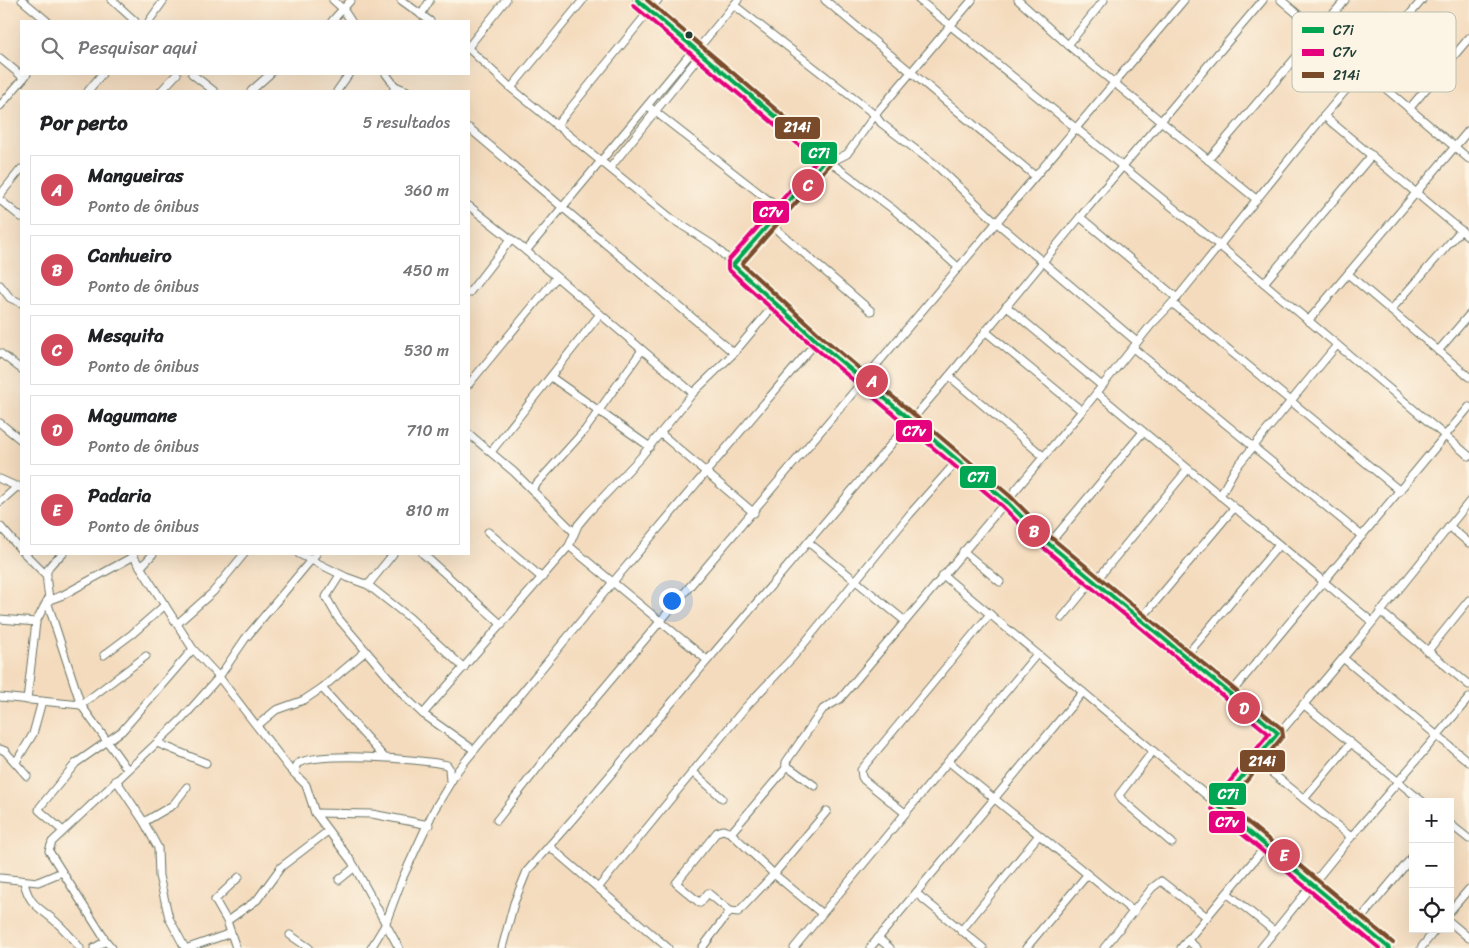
<!DOCTYPE html>
<html lang="pt">
<meta charset="utf-8">
<style>
body{margin:0;font-family:Sriracha,sans-serif;background:#f6f6f6;color:#202124}
.controls{position:absolute;right:15px;bottom:15px;display:grid;overflow:hidden;border-radius:0px;box-shadow:0 5px 20px #0002}
.controls button{width:45px;height:45px;display:grid;place-items:center;padding:0;border:0;border-bottom:1px solid #e0e0e0;background:#fff;color:#202124;font:25px sans-serif}
.you{position:absolute;left:671px;top:600px;width:18px;height:18px;margin:-12px;border:4px solid #fff;border-radius:50%;background:#1a73e8;box-shadow:0 0 0 8px #1a73e833}
.badge{display:grid;place-items:center;width:32px;height:32px;border-radius:50%;background:#d1495b;color:#fff;font-size:16px;font-weight:700}
.pin{position:absolute;translate:-50% -50%;border:2px solid #fff;box-shadow:0 1px 5px #0006}
.list{margin:0;padding:0;list-style:none}
h2{display:flex;justify-content:space-between;align-items:center;height:65px;margin:0;padding:0 20px;font-size:21px}
h2 small{font-size:16px;font-weight:400;color:#757577}
.list li{display:grid;grid-template-columns:32px 1fr auto;gap:15px;align-items:center;box-sizing:border-box;height:70px;margin:0 10px 10px;padding:0 10px;border:1px solid #e0e0e0;border-radius:0px}
.list b{display:block;font-size:19px;white-space:nowrap}
.list p{margin:0;font-size:16px;white-space:nowrap;color:#757577}
.list em{font-size:16px;font-style:normal;color:#757577}
.icon{flex:none;width:28px;height:28px;fill:none;stroke:currentColor;stroke-width:2;stroke-linecap:round;stroke-linejoin:round}
.map{position:relative;flex:none;width:1469px;height:948px;overflow:hidden}
.search{position:absolute;background:#fff;box-shadow:0 5px 20px #0002;left:20px;top:20px;width:450px;height:55px;display:flex;align-items:center;gap:12px;box-sizing:border-box;padding:0 18px;border-radius:0px;color:#757577;font-size:19px}
.panel{position:absolute;background:#fff;box-shadow:0 5px 20px #0002;left:20px;top:90px;width:450px;height:465px;border-radius:0px}
.map>svg:first-child{display:block}
.lines{fill:none;stroke-linecap:round;stroke-linejoin:round}
.minor-casing{stroke:#6a7464;stroke-width:9}
.minor{stroke:#fff;stroke-width:7}
.bus-1-casing{stroke:#fcf5e5;stroke-width:8}
.bus-2-casing{stroke:#fcf5e5;stroke-width:8}
.bus-3-casing{stroke:#fcf5e5;stroke-width:8}
.bus-1{stroke:#00a651;stroke-width:4}
.bus-2{stroke:#e5007d;stroke-width:4}
.bus-3{stroke:#7a4b2a;stroke-width:4}
.bus-dot{fill:#1f3d34;stroke:#fcf5e5;stroke-width:2}
.key{fill:#fcf5e5;stroke:#babeb0;stroke-width:1}
.key-label{font-size:14px;fill:#1f3d34}
.line-badge{stroke:#fcf5e5;stroke-width:2}
.badge-label{font-size:14px;text-anchor:middle;font-weight:bold;fill:#fff}
</style>
<div class="map">
<svg width="1469" height="948" viewBox="0 0 1469 948">
<rect width="100%" height="100%" fill="#fcf5e5"/>
<filter id="ink" filterUnits="userSpaceOnUse"><feTurbulence type="fractalNoise" baseFrequency=".02" numOctaves="2"/><feDisplacementMap in="SourceGraphic" scale="10" xChannelSelector="R" yChannelSelector="G"/><feConvolveMatrix kernelMatrix="1 2 1 2 8 2 1 2 1" color-interpolation-filters="sRGB"/></filter>
<filter id="wash" filterUnits="userSpaceOnUse"><feTurbulence type="fractalNoise" baseFrequency=".0096" numOctaves="4" result="noise"/><feDisplacementMap in="SourceGraphic" scale="20" xChannelSelector="R" yChannelSelector="G"/><feGaussianBlur stdDeviation="1.12" result="paint"/><feColorMatrix in="noise" values="0 0 0 0 0 0 0 0 0 0 0 0 0 0 0 0 0 1.4 0 .05"/><feComposite in="paint" operator="in"/></filter>
<g filter="url(#wash)">
<rect width="100%" height="100%" fill="#f4dbbe"/>
</g>
<g filter="url(#ink)">
<g class="lines">
<defs>
<g id="minor">
<polyline points="22,0 47,21"/>
<polyline points="112,0 135,21"/>
<polyline points="333,0 343,9 351,21"/>
<polyline points="401,0 430,21"/>
<polyline points="637,0 826,159 894,210 959,268"/>
<polyline points="825,0 1035,176"/>
<polyline points="919,0 1220,246 1469,456"/>
<polyline points="1018,0 1068,45 1256,199"/>
<polyline points="1281,0 1469,159"/>
<polyline points="734,5 875,115 881,123 937,166 996,222 1137,342"/>
<polyline points="421,15 430,0"/>
<polyline points="149,21 164,0"/>
<polyline points="332,21 351,0"/>
<polyline points="1068,45 1104,0"/>
<polyline points="469,46 506,0"/>
<polyline points="469,49 511,88 672,219 713,245 817,341 1006,501 1049,544 1278,733"/>
<polyline points="697,50 738,0"/>
<polyline points="0,58 24,78"/>
<polyline points="192,74 214,91"/>
<polyline points="386,74 395,86 393,91"/>
<polyline points="395,86 407,91"/>
<polyline points="511,88 583,0"/>
<polyline points="88,91 102,74"/>
<polyline points="161,91 177,74"/>
<polyline points="251,91 270,74"/>
<polyline points="337,91 349,74"/>
<polyline points="0,106 27,74"/>
<polyline points="648,106 781,210"/>
<polyline points="1409,109 1469,38"/>
<polyline points="1324,116 1469,237"/>
<polyline points="556,126 658,0"/>
<polyline points="469,128 734,353"/>
<polyline points="1208,160 1345,0"/>
<polyline points="610,168 701,54"/>
<polyline points="0,195 21,169"/>
<polyline points="0,200 21,217"/>
<polyline points="469,206 526,251 693,393"/>
<polyline points="770,224 871,311"/>
<polyline points="526,251 695,48"/>
<polyline points="733,265 826,159 837,159 847,154 875,115 972,0"/>
<polyline points="1348,274 1469,377"/>
<polyline points="1264,283 1372,155"/>
<polyline points="0,285 10,298 21,303"/>
<polyline points="469,293 511,239"/>
<polyline points="1177,298 1080,217 1263,0"/>
<polyline points="1172,303 1400,491"/>
<polyline points="1006,306 1102,386"/>
<polyline points="1391,310 1461,230"/>
<polyline points="1308,321 1469,130"/>
<polyline points="985,331 1082,411"/>
<polyline points="1133,348 1362,536"/>
<polyline points="1438,351 1469,315"/>
<polyline points="0,353 21,369"/>
<polyline points="949,376 1043,456"/>
<polyline points="551,377 650,447"/>
<polyline points="469,384 556,278"/>
<polyline points="1097,393 1371,621"/>
<polyline points="0,423 21,440"/>
<polyline points="660,433 754,513"/>
<polyline points="469,434 514,472 574,532"/>
<polyline points="491,452 600,314"/>
<polyline points="0,479 20,488"/>
<polyline points="532,489 585,430 642,350"/>
<polyline points="1220,496 1235,469 1337,345"/>
<polyline points="0,502 18,486"/>
<polyline points="0,526 21,550"/>
<polyline points="1449,526 1469,543"/>
<polyline points="488,532 542,578"/>
<polyline points="808,542 905,621"/>
<polyline points="1049,544 1143,432"/>
<polyline points="569,546 707,660"/>
<polyline points="963,551 1000,582"/>
<polyline points="25,554 47,576"/>
<polyline points="132,554 193,649 219,677 289,768 306,785 315,813 352,862 399,948"/>
<polyline points="299,554 346,577 368,585 410,618 464,668"/>
<polyline points="423,554 502,625"/>
<polyline points="141,567 153,554"/>
<polyline points="340,575 326,597 338,618 406,698 423,714 474,750"/>
<polyline points="943,575 1389,948"/>
<polyline points="1095,582 1188,469"/>
<polyline points="368,585 393,554"/>
<path d="M49 600C47 575 40 570 63 554"/>
<polyline points="47,601 81,705 146,656"/>
<polyline points="1380,611 1469,685"/>
<polyline points="1062,618 1093,580"/>
<polyline points="0,619 36,622"/>
<polyline points="1141,619 1234,508"/>
<polyline points="177,624 213,592 244,554"/>
<polyline points="1427,652 1469,600"/>
<polyline points="104,655 132,634 165,605"/>
<polyline points="1185,657 1279,545"/>
<polyline points="1343,658 1469,762"/>
<polyline points="322,688 384,757"/>
<polyline points="1231,693 1469,407"/>
<polyline points="0,697 81,705 127,769"/>
<polyline points="27,700 36,622 47,601 63,595 134,556"/>
<polyline points="1303,704 1423,802"/>
<polyline points="423,714 569,546 578,525 588,513 640,458 693,393 734,353 775,304"/>
<polyline points="258,725 276,710 304,700 322,688 366,651"/>
<polyline points="157,743 206,763"/>
<polyline points="0,749 5,751 27,776"/>
<polyline points="1153,751 1119,795 1122,800 1172,843"/>
<polyline points="1256,760 1351,837"/>
<polyline points="948,761 1134,912"/>
<polyline points="16,762 33,734 42,701"/>
<polyline points="786,765 815,786"/>
<polyline points="692,771 722,798"/>
<path d="M295 774 296 765C311 750 424 759 447 765L449 768 450 781"/>
<polyline points="116,780 144,822 158,848 159,876 169,918 185,948"/>
<polyline points="1304,799 1350,744"/>
<polyline points="1218,806 1355,644 1469,502"/>
<polyline points="315,813 372,814 429,825"/>
<polyline points="905,813 864,780 862,777 861,770 990,614"/>
<polyline points="497,820 551,751 1184,0"/>
<polyline points="144,822 173,805 187,787"/>
<polyline points="1450,824 1469,839"/>
<polyline points="63,831 39,810 40,807 76,763 122,731 193,649"/>
<polyline points="731,833 786,768 786,762 823,709 840,699 1082,411 1151,325 1177,298 1324,116 1422,0"/>
<polyline points="549,846 668,948"/>
<polyline points="0,878 38,882 62,872"/>
<polyline points="339,880 355,867"/>
<path d="M24 882C29 905 39 907 55 921 64 929 72 938 80 948"/>
<polyline points="598,888 744,709 793,657 910,514 957,461"/>
<polyline points="916,893 983,948"/>
<polyline points="1227,893 1274,931"/>
<polyline points="730,911 708,893 700,903 676,883 717,832 723,830 731,833 774,874 821,913"/>
<polyline points="1450,911 1469,889"/>
<polyline points="227,921 257,900 281,867 328,831"/>
<polyline points="1358,922 1413,856"/>
<polyline points="1450,922 1469,938"/>
<polyline points="961,931 1039,835"/>
<polyline points="290,935 309,948"/>
<polyline points="878,938 890,948"/>
<polyline points="1187,940 1197,948"/>
<polyline points="94,948 106,941"/>
<polyline points="112,948 106,941 49,851 52,842 182,719 219,677 245,639 316,554"/>
<polyline points="188,948 231,933"/>
<polyline points="236,948 227,921 215,900 239,877"/>
<polyline points="371,948 385,925 403,877 434,810 458,770 613,582 817,341"/>
<polyline points="502,948 514,903 527,871 572,820 949,376 1080,217"/>
<polyline points="702,948 730,911 738,912 774,874 827,811"/>
<polyline points="794,948 1037,654"/>
<polyline points="870,948 1083,692"/>
<polyline points="1026,948 1087,875"/>
<polyline points="1104,948 1152,888 1161,881 1207,917"/>
<polyline points="1181,948 1266,846"/>
<polyline points="1261,948 1351,837 1469,698"/>
<polyline points="1421,948 1436,929"/>
</g>
</defs>
<!-- minor casing -->
<use href="#minor" class="minor-casing"/>
<!-- minor -->
<use href="#minor" class="minor"/>
<defs>
<polyline id="bus-1" points="637,0 826,159 733,265 817,341 1006,501 1049,544 1278,733 1218,806 1389,948"/>
<polyline id="bus-2" points="633,5 817,160 728,261 728,269 813,346 1002,506 1045,549 1269,734 1213,802 1212,809 1379,948"/>
<polyline id="bus-3" points="647,0 832,157 831,163 742,264 821,336 1010,496 1053,539 1282,729 1283,736 1227,805 1393,943"/>
</defs>
<!-- bus-1 casing -->
<use href="#bus-1" class="bus-1-casing"/>
<!-- bus-2 casing -->
<use href="#bus-2" class="bus-2-casing"/>
<!-- bus-3 casing -->
<use href="#bus-3" class="bus-3-casing"/>
<!-- bus-1 -->
<use href="#bus-1" class="bus-1"/>
<!-- bus-2 -->
<use href="#bus-2" class="bus-2"/>
<!-- bus-3 -->
<use href="#bus-3" class="bus-3"/>
</g>
</g>
<!-- markers -->
<circle class="bus-dot" cx="689" cy="35" r="4.5"/>
<!-- legend -->
<rect x="1292" y="12" width="164" height="80" rx="8" class="key"/>
<rect x="1302" y="27" width="22" height="6" fill="#00a651"/>
<rect x="1302" y="49" width="22" height="7" fill="#e5007d"/>
<rect x="1302" y="72" width="22" height="6" fill="#7a4b2a"/>
<g class="key-label">
<text x="1333" y="35">C7i</text>
<text x="1333" y="57">C7v</text>
<text x="1333" y="80">214i</text>
</g>
<g class="line-badge">
<rect x="774" y="116" width="47" height="24" rx="5" fill="#7a4b2a"/>
<rect x="800" y="141" width="38" height="24" rx="5" fill="#00a651"/>
<rect x="752" y="200" width="38" height="24" rx="5" fill="#e5007d"/>
<rect x="895" y="419" width="38" height="24" rx="5" fill="#e5007d"/>
<rect x="959" y="465" width="38" height="24" rx="5" fill="#00a651"/>
<rect x="1239" y="749" width="47" height="24" rx="5" fill="#7a4b2a"/>
<rect x="1208" y="782" width="39" height="24" rx="5" fill="#00a651"/>
<rect x="1208" y="810" width="38" height="24" rx="5" fill="#e5007d"/>
</g>
<g class="badge-label">
<text x="797" y="132">214i</text>
<text x="819" y="158">C7i</text>
<text x="771" y="217">C7v</text>
<text x="914" y="436">C7v</text>
<text x="978" y="482">C7i</text>
<text x="1262" y="766">214i</text>
<text x="1228" y="799">C7i</text>
<text x="1227" y="827">C7v</text>
</g>
</svg>
<div class="controls">
<button>+</button>
<button>−</button>
<button><svg class="icon" aria-label="locate" viewBox="0 0 24 24"><circle cx="12" cy="12" r="6"/><path d="M12 2v4M12 18v4M2 12h4M18 12h4"/></svg></button>
</div>
<div class="you"></div>
<div class="pin badge" style="left:872px;top:381px">A</div>
<div class="pin badge" style="left:1034px;top:531px">B</div>
<div class="pin badge" style="left:808px;top:185px">C</div>
<div class="pin badge" style="left:1244px;top:708px">D</div>
<div class="pin badge" style="left:1284px;top:855px">E</div>
<div class="search"><svg class="icon" aria-label="search" viewBox="0 0 24 24"><circle cx="10" cy="10" r="6"/><path d="M15 15l6 6"/></svg>Pesquisar aqui</div>
<section class="panel">
<h2>Por perto<small>5 resultados</small></h2>
<ul class="list">
<li><span class="badge">A</span><div><b>Mangueiras</b><p>Ponto de ônibus</p></div><em>360 m</em></li>
<li><span class="badge">B</span><div><b>Canhueiro</b><p>Ponto de ônibus</p></div><em>450 m</em></li>
<li><span class="badge">C</span><div><b>Mesquita</b><p>Ponto de ônibus</p></div><em>530 m</em></li>
<li><span class="badge">D</span><div><b>Magumane</b><p>Ponto de ônibus</p></div><em>710 m</em></li>
<li><span class="badge">E</span><div><b>Padaria</b><p>Ponto de ônibus</p></div><em>810 m</em></li>
</ul>
</section>
</div>
